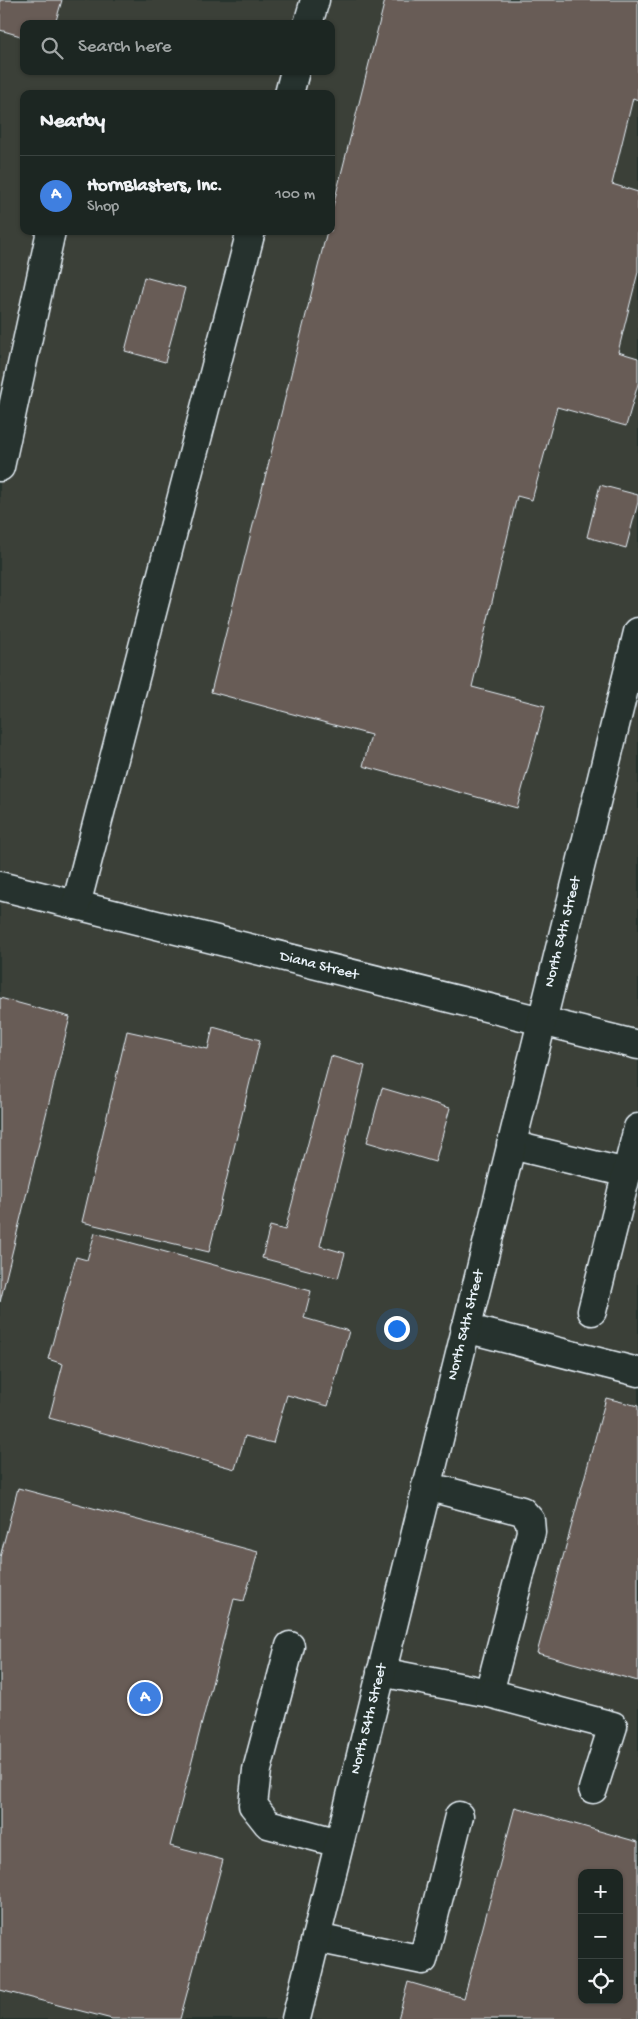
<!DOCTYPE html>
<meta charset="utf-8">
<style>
body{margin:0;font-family:"Gochi Hand",sans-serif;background:#29322f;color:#f1f3f6}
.controls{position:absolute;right:15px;bottom:15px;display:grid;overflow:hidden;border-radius:10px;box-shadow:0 1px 4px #0004}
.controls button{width:45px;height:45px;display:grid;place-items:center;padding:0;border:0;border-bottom:1px solid #3a4340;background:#1c2622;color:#f1f3f6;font:25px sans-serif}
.you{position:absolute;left:396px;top:1328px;width:18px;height:18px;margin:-12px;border:4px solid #fff;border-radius:50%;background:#1a73e8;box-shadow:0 0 0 8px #1a73e833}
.badge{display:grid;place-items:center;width:32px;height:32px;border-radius:50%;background:#1a73e8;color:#fff;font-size:16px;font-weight:700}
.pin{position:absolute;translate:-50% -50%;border:2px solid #fff;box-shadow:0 1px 5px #0006}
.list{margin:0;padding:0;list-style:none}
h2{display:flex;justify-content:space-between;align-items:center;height:65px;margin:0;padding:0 20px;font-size:21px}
h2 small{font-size:16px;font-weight:400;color:#a0a5a5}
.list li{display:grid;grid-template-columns:32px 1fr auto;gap:15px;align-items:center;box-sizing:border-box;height:80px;padding:0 20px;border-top:1px solid #3a4340}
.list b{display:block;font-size:19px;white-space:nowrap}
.list p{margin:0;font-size:16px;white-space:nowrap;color:#a0a5a5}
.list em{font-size:16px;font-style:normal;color:#a0a5a5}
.icon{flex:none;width:28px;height:28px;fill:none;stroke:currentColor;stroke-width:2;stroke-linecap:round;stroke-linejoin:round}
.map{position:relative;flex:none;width:638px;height:2019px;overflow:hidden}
.search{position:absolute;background:#1c2622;box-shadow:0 1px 4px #0004;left:20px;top:20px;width:315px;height:55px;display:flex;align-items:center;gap:12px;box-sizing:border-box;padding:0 18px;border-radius:10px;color:#a0a5a5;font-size:19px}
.panel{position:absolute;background:#1c2622;box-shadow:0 1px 4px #0004;left:20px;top:90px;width:315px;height:145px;border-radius:10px}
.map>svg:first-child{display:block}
.built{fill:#3a3f39;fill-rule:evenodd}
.building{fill:#685c56;stroke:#e8f1f8;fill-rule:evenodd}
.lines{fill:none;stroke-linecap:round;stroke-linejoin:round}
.minor-casing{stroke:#e8f1f8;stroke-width:31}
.minor{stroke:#26332d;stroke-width:28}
.labels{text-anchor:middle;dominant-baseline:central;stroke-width:4;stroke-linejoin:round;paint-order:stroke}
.street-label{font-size:15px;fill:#e8f1f8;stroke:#26332d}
</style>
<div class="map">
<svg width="638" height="2019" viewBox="0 0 638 2019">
<rect width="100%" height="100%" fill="#26332d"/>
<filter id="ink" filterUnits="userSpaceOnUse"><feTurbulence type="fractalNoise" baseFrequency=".02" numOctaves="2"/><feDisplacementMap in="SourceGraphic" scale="10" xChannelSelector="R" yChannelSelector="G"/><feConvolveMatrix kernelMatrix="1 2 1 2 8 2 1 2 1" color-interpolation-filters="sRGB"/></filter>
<g filter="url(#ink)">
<!-- built -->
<path class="built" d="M0 0H638V2019H0ZM24 24H331V71H24ZM24 94H331V231H24ZM582 1873H619V2000H582Z"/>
<!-- building -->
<g class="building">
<polygon points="0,0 62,0 55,24 24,24 24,37 0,30"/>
<polygon points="385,0 638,0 638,100 633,98 612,184 638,192 638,272 618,352 638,358 638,384 626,426 557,407 532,500 517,496 472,687 545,706 517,808 363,766 371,735 211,692 327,231 331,231 331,214"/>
<polygon points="144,277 185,288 165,362 125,351"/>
<polygon points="600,485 638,495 638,502 626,548 587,537"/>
<polygon points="0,998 70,1017 0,1302"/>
<polygon points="213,1027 260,1040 209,1252 82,1222 127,1031 208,1049"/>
<polygon points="331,1056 365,1066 320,1246 345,1253 338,1278 262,1258 270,1226 285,1230"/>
<polygon points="382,1088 450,1108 435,1162 367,1142"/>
<polygon points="95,1233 311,1291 304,1318 349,1331 328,1406 287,1395 273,1443 245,1436 235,1469 49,1418 63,1364 48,1359 76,1257 87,1260"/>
<polygon points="606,1398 638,1406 638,1681 537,1653"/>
<polygon points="18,1488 258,1552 244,1601 234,1599 170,1846 223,1860 180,2019 112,2019 0,1990 0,1557"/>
<path d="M515 1807 638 1842V2019H398L408 1982 464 1998ZM582 1873H619V2000H582Z"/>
</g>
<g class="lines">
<defs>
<g id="minor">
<polyline points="308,24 315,0"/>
<polyline points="289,94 295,71"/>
<polyline points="0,467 51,231"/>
<polyline points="0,886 638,1045"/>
<polyline points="76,905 251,231"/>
<polyline points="511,1145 627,1173"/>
<polyline points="592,1311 638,1128"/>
<polyline points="465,1328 638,1372"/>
<polyline points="290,1646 257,1770 253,1805 268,1824 339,1843"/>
<polyline points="381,1672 489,1693 531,1532 530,1520 522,1511 426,1486"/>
<polyline points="489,1693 613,1726 593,1789"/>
<polyline points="316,1938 423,1960 459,1816"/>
<polyline points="296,2019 638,632"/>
</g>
</defs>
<!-- minor casing -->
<use href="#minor" class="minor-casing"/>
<!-- minor -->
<use href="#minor" class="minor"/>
</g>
</g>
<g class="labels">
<!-- street labels -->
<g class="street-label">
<text transform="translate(563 932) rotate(-76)">North 54th Street</text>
<text transform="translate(319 966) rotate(14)">Diana Street</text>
<text transform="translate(466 1325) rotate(-76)">North 54th Street</text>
<text transform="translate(369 1719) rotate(-76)">North 54th Street</text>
</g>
</g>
</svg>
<div class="controls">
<button>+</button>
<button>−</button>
<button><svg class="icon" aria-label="locate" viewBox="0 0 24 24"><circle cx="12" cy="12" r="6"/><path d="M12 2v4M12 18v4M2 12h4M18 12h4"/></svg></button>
</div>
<div class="you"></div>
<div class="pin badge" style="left:145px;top:1698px;background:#3f7fe0">A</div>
<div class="search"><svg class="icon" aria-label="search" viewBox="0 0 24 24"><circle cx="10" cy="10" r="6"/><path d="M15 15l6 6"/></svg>Search here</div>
<section class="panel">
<h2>Nearby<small></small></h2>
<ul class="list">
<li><span class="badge" style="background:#3f7fe0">A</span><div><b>HornBlasters, Inc.</b><p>Shop</p></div><em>100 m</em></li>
</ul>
</section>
</div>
